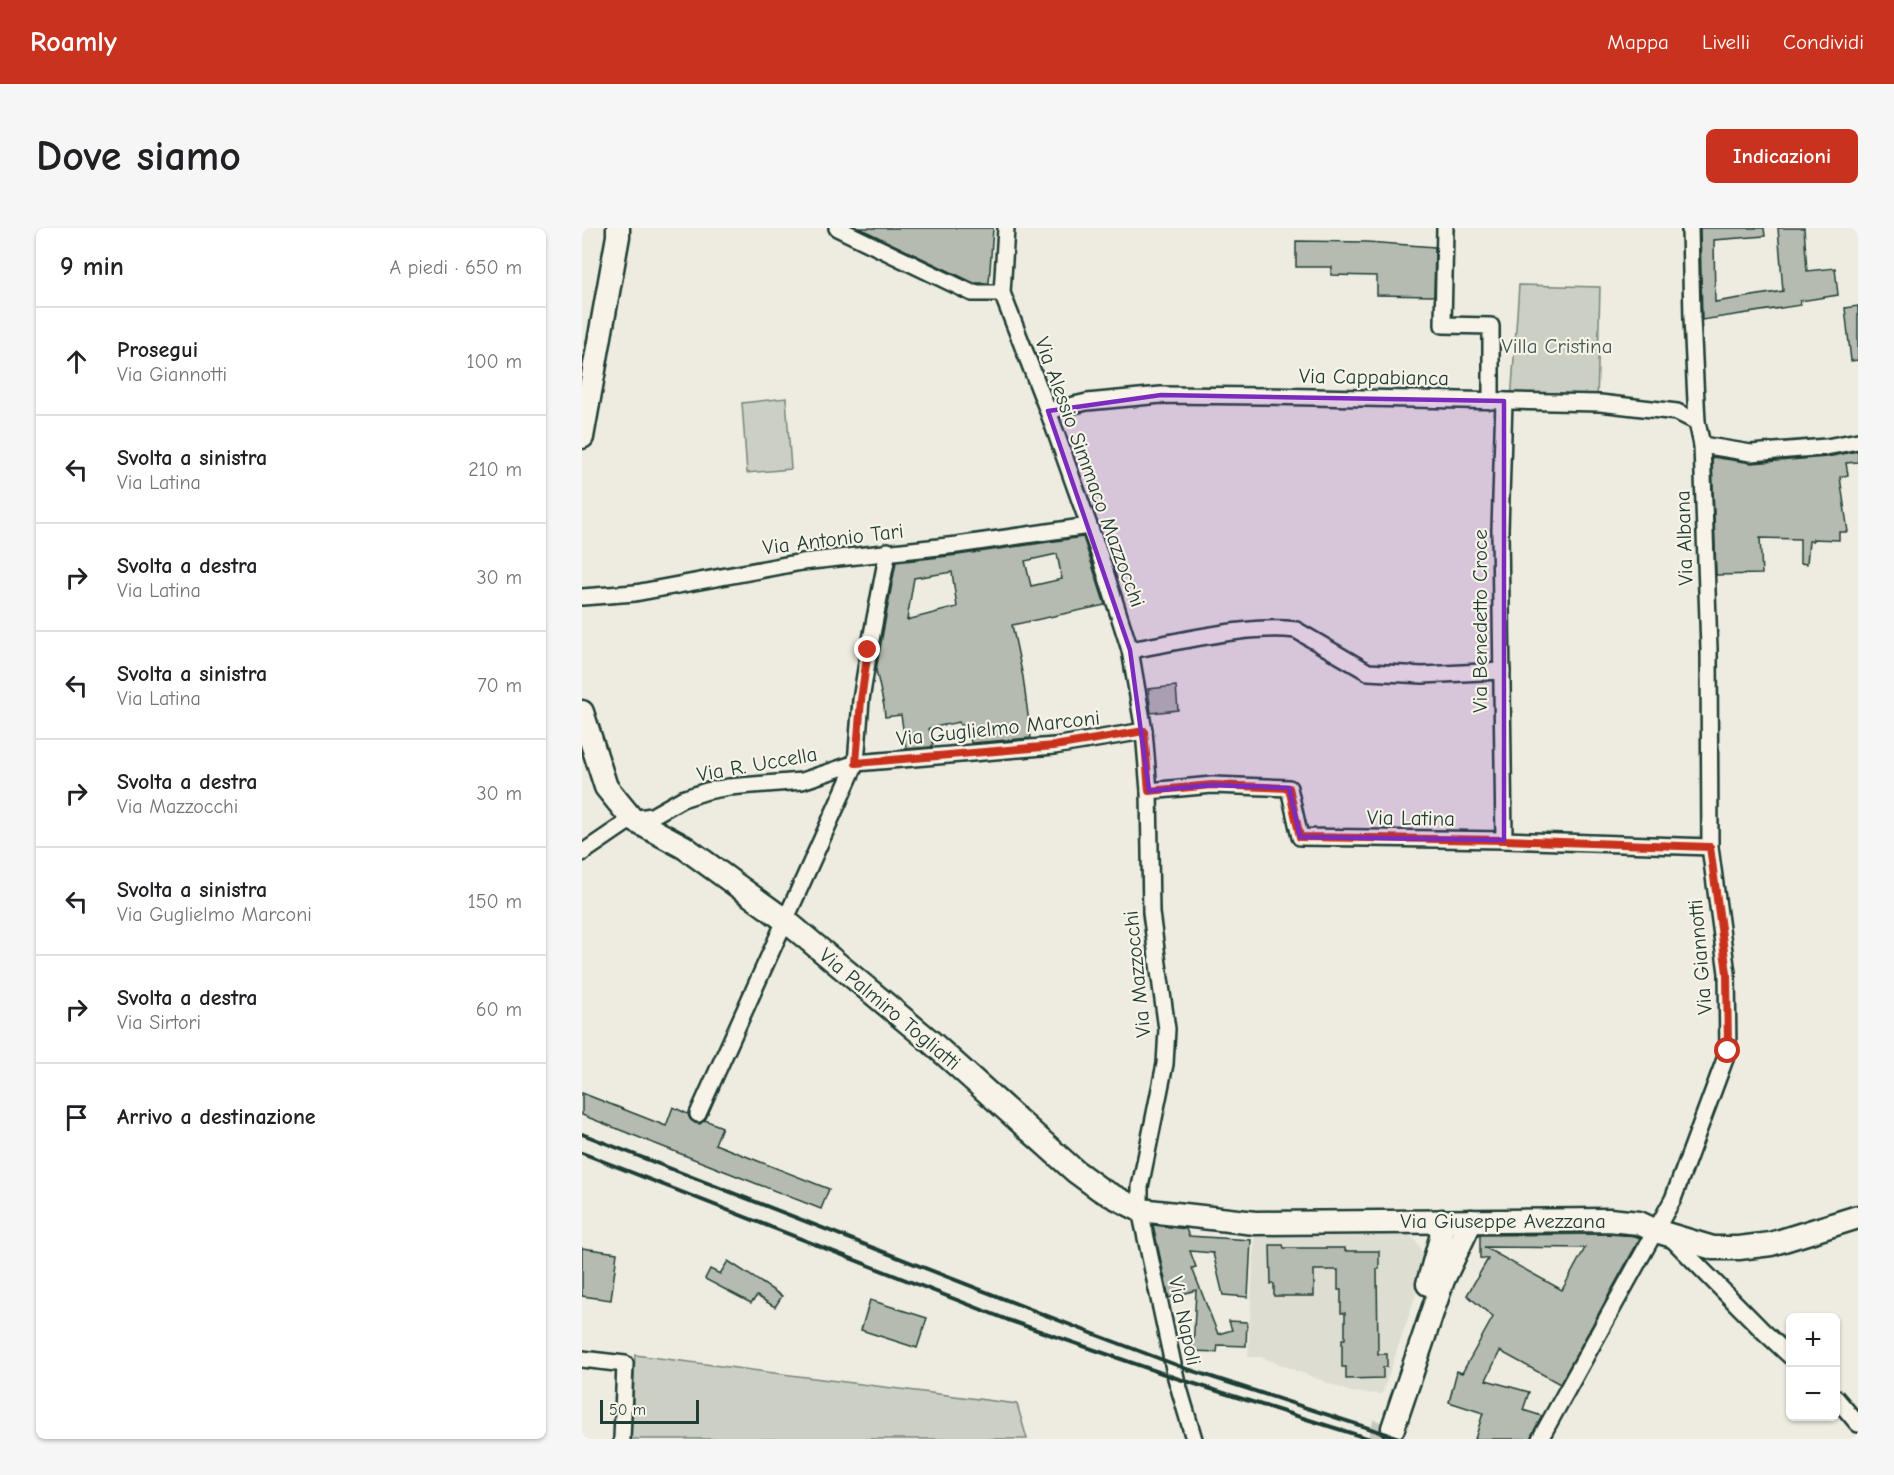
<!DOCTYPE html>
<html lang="it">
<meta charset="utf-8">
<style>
body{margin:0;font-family:"Comic Neue",sans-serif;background:#f6f6f6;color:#202124}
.controls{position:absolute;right:18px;bottom:18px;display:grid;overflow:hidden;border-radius:9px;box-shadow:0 2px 4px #0004}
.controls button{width:54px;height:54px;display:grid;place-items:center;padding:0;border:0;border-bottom:2px solid #e0e0e0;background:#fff;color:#202124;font:30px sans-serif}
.scale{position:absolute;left:18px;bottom:15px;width:99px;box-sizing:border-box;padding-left:6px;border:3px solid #1f3d34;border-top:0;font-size:16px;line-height:21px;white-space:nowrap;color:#1f3d34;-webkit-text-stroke:4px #f7f3e8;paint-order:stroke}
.stop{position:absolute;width:18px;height:18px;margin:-14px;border:4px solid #c8321e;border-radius:50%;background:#fff}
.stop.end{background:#c8321e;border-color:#fff;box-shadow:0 2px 6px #0008}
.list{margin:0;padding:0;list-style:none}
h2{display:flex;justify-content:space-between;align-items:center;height:78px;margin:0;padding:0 24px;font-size:26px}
h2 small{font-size:20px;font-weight:400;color:#757577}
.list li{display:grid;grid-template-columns:39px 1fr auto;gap:18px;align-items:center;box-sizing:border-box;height:108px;padding:0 24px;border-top:2px solid #e0e0e0}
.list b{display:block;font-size:22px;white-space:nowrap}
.list p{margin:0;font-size:20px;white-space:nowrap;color:#757577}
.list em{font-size:20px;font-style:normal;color:#757577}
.icon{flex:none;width:33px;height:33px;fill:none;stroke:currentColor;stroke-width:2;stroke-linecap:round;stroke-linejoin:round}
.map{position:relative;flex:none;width:1276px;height:1211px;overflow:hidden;border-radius:9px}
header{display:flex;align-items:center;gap:36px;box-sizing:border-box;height:84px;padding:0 30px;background:#c8321e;color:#fff}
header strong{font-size:28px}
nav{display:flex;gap:33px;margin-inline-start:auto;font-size:21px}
.intro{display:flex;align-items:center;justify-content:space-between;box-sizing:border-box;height:144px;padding:0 36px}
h1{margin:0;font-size:42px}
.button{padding:15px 27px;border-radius:9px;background:#c8321e;color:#fff;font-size:21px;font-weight:700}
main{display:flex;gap:36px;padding:0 36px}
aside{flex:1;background:#fff;border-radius:9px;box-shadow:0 2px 4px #0004}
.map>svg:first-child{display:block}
.built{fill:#ddddd2}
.green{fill:#cccfc4;stroke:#76867c;stroke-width:1.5}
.building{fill:#b5bbb0;stroke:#1f3d34;stroke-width:1.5;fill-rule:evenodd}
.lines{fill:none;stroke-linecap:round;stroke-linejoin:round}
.secondary-tunnel{stroke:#c5c9be;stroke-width:22;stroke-dasharray:22 11;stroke-linecap:butt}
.street-casing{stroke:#1f3d34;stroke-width:20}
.secondary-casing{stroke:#1f3d34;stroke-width:27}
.street{stroke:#f7f3e8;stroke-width:15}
.secondary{stroke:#f7f3e8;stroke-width:22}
.rail{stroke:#1f3d34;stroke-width:4}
.route{stroke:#c8321e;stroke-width:8}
.marked{fill:#7b2cbf;fill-opacity:0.2;stroke:#7b2cbf;stroke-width:4.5;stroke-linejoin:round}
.labels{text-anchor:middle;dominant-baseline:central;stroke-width:4.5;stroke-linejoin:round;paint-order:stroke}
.park-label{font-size:21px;fill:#425a51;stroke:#f7f3e8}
.street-label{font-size:21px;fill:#1f3d34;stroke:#f7f3e8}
</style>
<header>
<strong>Roamly</strong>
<nav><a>Mappa</a><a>Livelli</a><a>Condividi</a></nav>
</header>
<div class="intro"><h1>Dove siamo</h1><a class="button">Indicazioni</a></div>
<main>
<aside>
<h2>9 min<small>A piedi · 650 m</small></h2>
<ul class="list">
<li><svg class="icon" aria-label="ahead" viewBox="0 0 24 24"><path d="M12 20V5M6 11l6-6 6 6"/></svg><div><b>Prosegui</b><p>Via Giannotti</p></div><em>100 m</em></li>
<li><svg class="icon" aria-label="left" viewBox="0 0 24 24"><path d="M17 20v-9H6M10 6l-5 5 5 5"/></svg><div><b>Svolta a sinistra</b><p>Via Latina</p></div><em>210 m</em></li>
<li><svg class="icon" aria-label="right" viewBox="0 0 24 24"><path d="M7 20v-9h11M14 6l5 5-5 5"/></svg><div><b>Svolta a destra</b><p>Via Latina</p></div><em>30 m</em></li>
<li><svg class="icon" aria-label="left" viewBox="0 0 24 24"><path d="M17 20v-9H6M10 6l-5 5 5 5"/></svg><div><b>Svolta a sinistra</b><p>Via Latina</p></div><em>70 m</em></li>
<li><svg class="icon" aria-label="right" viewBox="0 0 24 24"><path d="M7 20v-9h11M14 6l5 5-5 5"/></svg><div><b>Svolta a destra</b><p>Via Mazzocchi</p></div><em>30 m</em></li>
<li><svg class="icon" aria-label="left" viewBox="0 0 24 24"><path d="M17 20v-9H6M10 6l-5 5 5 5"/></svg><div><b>Svolta a sinistra</b><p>Via Guglielmo Marconi</p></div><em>150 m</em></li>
<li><svg class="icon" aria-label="right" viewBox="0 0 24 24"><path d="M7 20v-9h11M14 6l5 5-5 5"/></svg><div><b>Svolta a destra</b><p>Via Sirtori</p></div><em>60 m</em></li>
<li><svg class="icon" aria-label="arrive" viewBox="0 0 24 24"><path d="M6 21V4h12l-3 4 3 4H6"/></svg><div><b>Arrivo a destinazione</b></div></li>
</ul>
</aside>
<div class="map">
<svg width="1276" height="1211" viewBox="0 0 1276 1211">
<rect width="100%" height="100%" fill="#eeece1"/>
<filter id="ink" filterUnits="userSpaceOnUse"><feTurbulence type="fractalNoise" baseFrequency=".0167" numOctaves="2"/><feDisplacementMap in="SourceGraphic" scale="12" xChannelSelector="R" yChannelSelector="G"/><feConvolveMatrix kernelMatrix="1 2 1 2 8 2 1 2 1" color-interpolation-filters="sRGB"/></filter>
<g filter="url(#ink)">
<!-- built -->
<polygon class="built" points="821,1003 830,1009 837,1017 841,1027 841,1040 838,1055 800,1166 769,1164 679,1129 666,1129 673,1004"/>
<!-- green -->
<g class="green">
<polygon points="937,57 1018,59 1015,175 929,174"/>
<polygon points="204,170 209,241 165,245 160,175"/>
<polygon points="53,1127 435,1176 445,1211 49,1211"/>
</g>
<!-- building -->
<g class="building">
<polygon points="277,0 411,0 407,55 392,55"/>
<polygon points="1118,0 1182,0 1183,8 1132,12 1133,74 1201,63 1196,0 1222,0 1225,43 1253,40 1256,67 1218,73 1219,77 1120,92"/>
<polygon points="714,13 785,14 853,19 852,68 795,67 795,48 749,47 750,39 714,39"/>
<polygon points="1276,78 1276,132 1269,133 1263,80"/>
<polygon points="1276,223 1276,234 1264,235 1266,247 1258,249 1266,304 1257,304 1257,312 1231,311 1231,313 1227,313 1225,336 1218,335 1218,311 1178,310 1180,346 1134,347 1130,229 1170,235 1245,229"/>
<path d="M501 309 523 377 430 397 441 449 449 510 389 515 386 497H378L377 494 347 500 351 516 349 519 324 521 319 487 303 489 302 478 294 442 314 334 376 327ZM475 326 480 351 449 358 443 333ZM370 344 375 379 325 392 332 350Z"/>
<polygon points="594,458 596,482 569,485 566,461"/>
<polygon points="0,865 84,898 91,879 106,886 108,891 113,895 118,896 123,892 140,899 133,916 247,961 239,981 0,887"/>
<polygon points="571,997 604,1001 607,1008 669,1012 666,1069 641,1067 631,1025 608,1023 614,1039 610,1040 636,1106 650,1102 647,1093 665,1094 664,1118 636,1117 635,1124 611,1123 614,1062 587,1070"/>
<path d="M1026 1006 1053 1008 1058 1010 978 1156 918 1123 904 1152 947 1164 941 1182 960 1188 948 1211H893L901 1185 867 1174 875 1143 880 1145 911 1089 885 1067 906 1031 898 1030V1007ZM902 1019 1003 1020 980 1062Z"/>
<polygon points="688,1017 701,1017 702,1020 763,1020 763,1023 797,1023 797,1041 795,1041 796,1126 805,1126 805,1139 801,1139 801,1150 764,1151 764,1139 760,1139 760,1111 763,1111 763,1085 759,1085 759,1062 756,1062 756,1042 732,1042 732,1068 692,1068 692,1056 689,1056"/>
<polygon points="0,1020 35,1025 29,1072 0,1068"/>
<polygon points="146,1033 200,1068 193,1079 175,1068 169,1075 123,1051 128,1041 138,1046"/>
<polygon points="288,1072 345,1090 335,1120 279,1102"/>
</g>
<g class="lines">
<!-- secondary-tunnel -->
<polyline class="secondary-tunnel" points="797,1211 802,1195"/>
<defs>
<g id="street">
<polyline points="255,0 390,65 420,65"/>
<polyline points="424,0 420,65 466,183 519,331 548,422 562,503 567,563 569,685 585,801 583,836 558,959 558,982 594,1150 612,1211"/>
<polyline points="863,0 861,97 909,98 909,173"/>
<polyline points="922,173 918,302 922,612"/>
<polyline points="466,183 505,174 579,167 683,168 1018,175 1095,184 1115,194"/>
<polyline points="1120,217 1169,225 1244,219 1276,213"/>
<polyline points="0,369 53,365 220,334 375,317 507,298"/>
<path d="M548 422C597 414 666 396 714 402L786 444 841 447 920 443"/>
<polyline points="567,563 630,557 707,560 718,609 922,612 1128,619"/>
<polyline points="0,625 50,591 70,588 100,571 125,563 147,559 220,553 274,535 472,518 562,503"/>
<polyline points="116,886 274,535 279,472 287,422 306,323"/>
<polyline points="1089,1010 1181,1103 1208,1128"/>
<polyline points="0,1131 43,1136 40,1211"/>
<polyline points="1254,1170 1276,1196"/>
<polyline points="958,1211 1091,971 1146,823 1145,745 1128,619 1127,421 1120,217 1115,194 1110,90 1108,0"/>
</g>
<g id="secondary">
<polyline points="0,209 36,8 36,0"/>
<polyline points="0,484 24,559 50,591 102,619 204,693 348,813 493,943 519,962 558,982 673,995 1027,992 1057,995 1074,1003 1131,1020 1157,1020 1189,1016 1276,989"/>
<polyline points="846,1056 859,1010 860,993"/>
<polyline points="811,1200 861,1052 889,993"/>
</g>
</defs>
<!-- street casing -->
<use href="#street" class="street-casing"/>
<!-- secondary casing -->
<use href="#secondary" class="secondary-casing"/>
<!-- street -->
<use href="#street" class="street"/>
<!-- secondary -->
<use href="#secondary" class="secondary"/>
<!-- rail -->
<g class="rail">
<polyline points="0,906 504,1103 605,1141 820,1211"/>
<polyline points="0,925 426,1092 594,1150 788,1211"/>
</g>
</g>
</g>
<g class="lines" filter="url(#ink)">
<!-- route -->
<polyline class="route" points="286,422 279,472 274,535 472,518 562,503 567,563 630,557 707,560 718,609 922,612 1128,619 1145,745 1146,823"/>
</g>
<!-- marked area -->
<path class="marked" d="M579 167 922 173V612L718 609 707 560 630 557 567 563 548 422 466 183Z"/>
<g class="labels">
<!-- park labels -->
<g class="park-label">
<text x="975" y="118">Villa Cristina</text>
</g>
<!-- street labels -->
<g class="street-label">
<text transform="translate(792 149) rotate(1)">Via Cappabianca</text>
<text transform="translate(508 244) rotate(70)">Via Alessio Simmaco Mazzocchi</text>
<text transform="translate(1102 310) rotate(-92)">Via Albana</text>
<text transform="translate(251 311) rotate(-7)">Via Antonio Tari</text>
<text transform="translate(898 393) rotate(-90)">Via Benedetto Croce</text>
<text transform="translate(416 500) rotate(-6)">Via Guglielmo Marconi</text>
<text transform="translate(175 536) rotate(-10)">Via R. Uccella</text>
<text transform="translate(829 590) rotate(1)">Via Latina</text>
<text transform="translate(1118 729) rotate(-95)">Via Giannotti</text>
<text transform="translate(555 746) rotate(-96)">Via Mazzocchi</text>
<text transform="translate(308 781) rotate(40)">Via Palmiro Togliatti</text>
<text x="921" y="993">Via Giuseppe Avezzana</text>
<text transform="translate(603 1093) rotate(78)">Via Napoli</text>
</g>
</g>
</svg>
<div class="controls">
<button>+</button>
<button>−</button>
</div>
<div class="scale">50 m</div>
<div class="stop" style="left:1146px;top:823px"></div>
<div class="stop end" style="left:286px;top:422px"></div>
</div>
</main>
